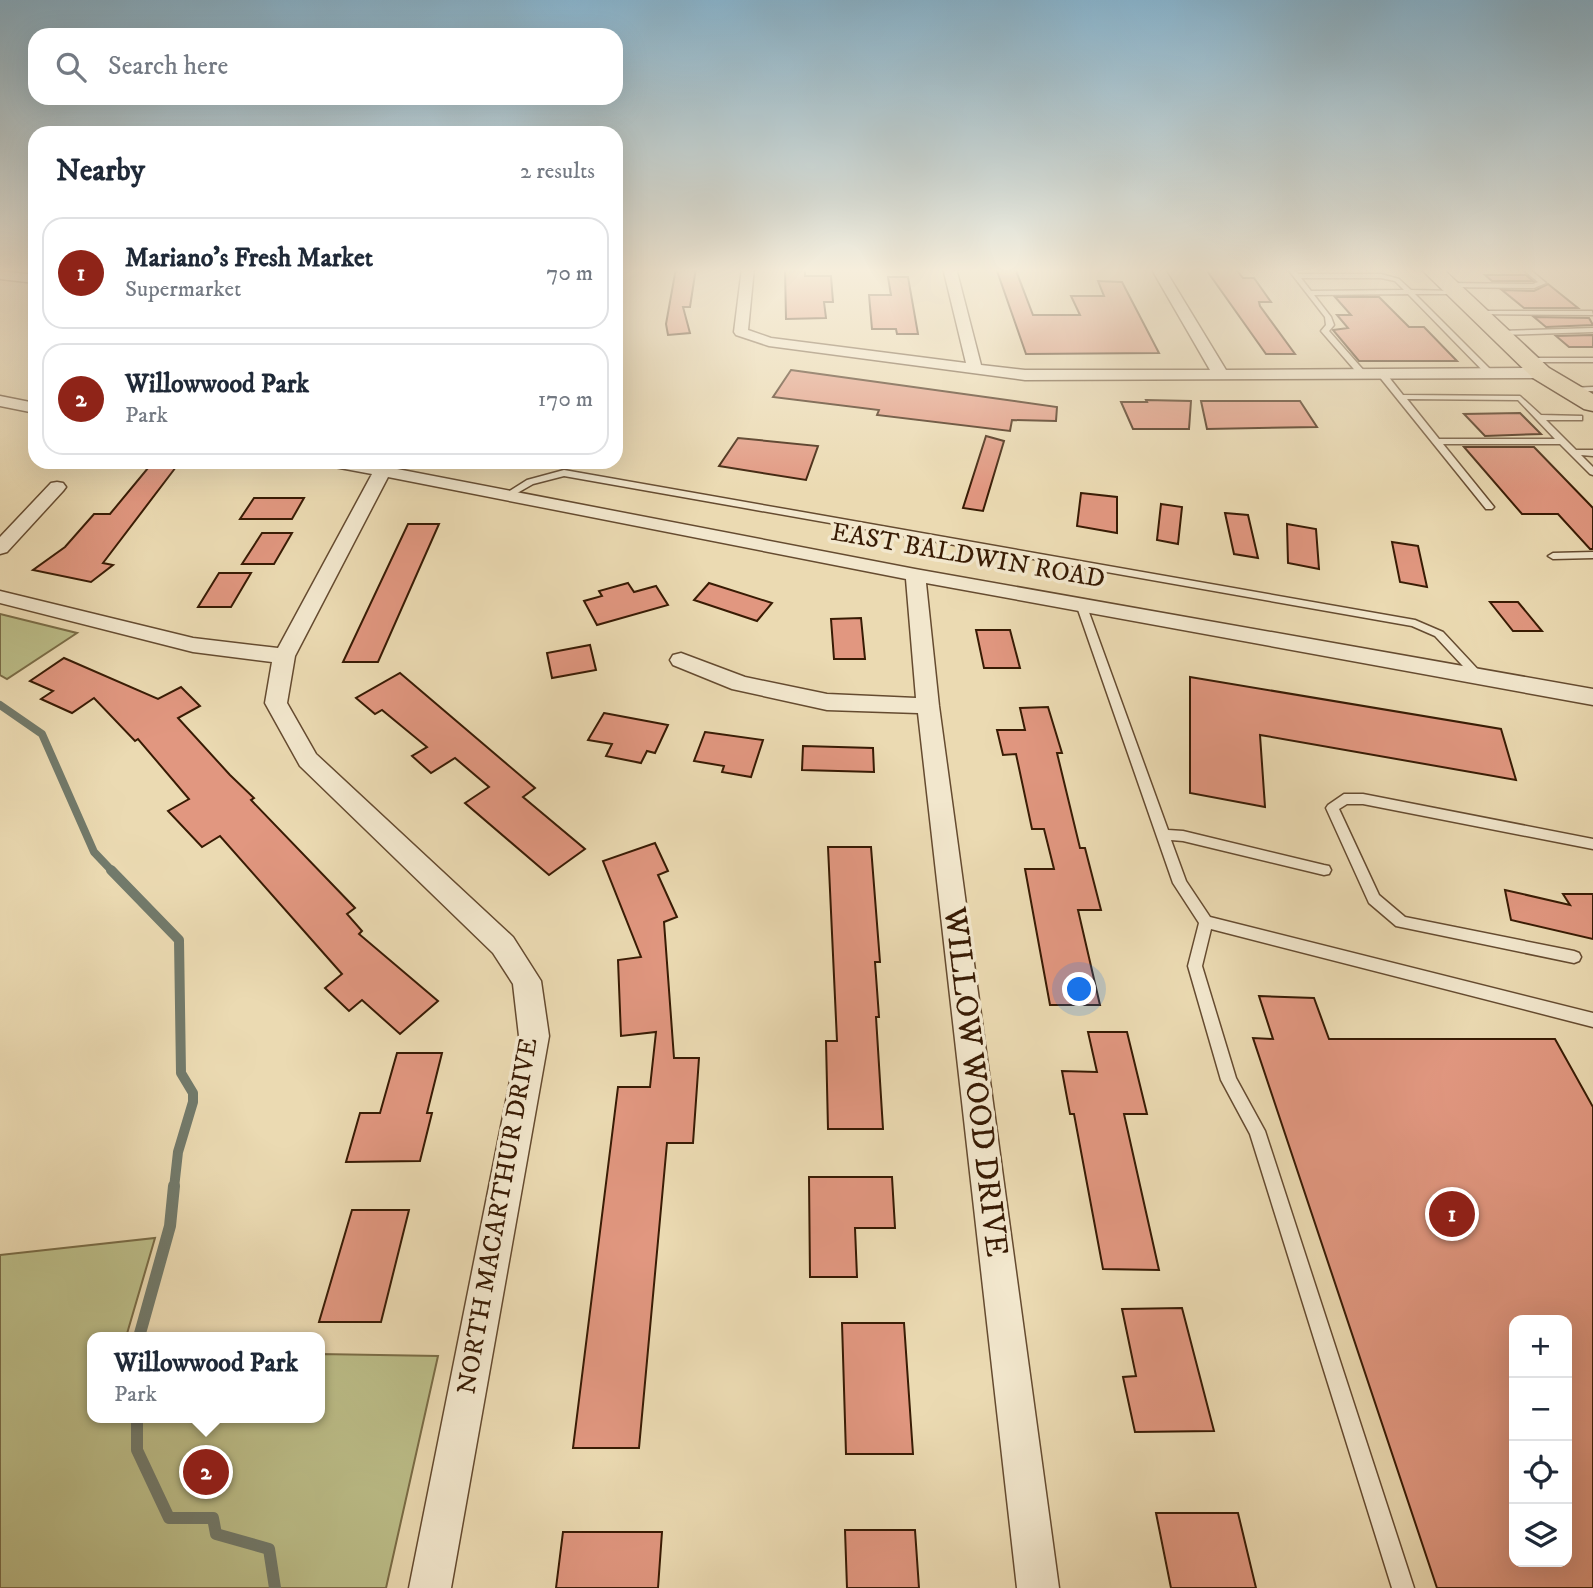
<!DOCTYPE html>
<meta charset="utf-8">
<style>
body{margin:0;font-family:"IM FELL DW Pica",serif;background:#f6f6f7;color:#1f2937}
.controls{position:absolute;right:21px;bottom:21px;display:grid;overflow:hidden;border-radius:14px;box-shadow:0 7px 28px #0002}
.controls button{width:63px;height:63px;display:grid;place-items:center;padding:0;border:0;border-bottom:2px solid #e0e1e3;background:#fff;color:#1f2937;font:35px sans-serif}
.you{position:absolute;left:1080px;top:990px;width:24px;height:24px;margin:-18px;border:5px solid #fff;border-radius:50%;background:#1a73e8;box-shadow:0 0 0 10px #1a73e833}
.badge{display:grid;place-items:center;width:46px;height:46px;border-radius:50%;background:#8f2418;color:#fff;font-size:23px;font-weight:700}
.pin{position:absolute;translate:-50% -50%;border:4px solid #fff;box-shadow:0 2px 7px #0006}
.popup{position:absolute;left:87px;top:1332px;width:238px;height:91px;box-sizing:border-box;display:grid;place-content:center;border-radius:14px;background:#fff;filter:drop-shadow(0 2px 5px #0005);font-size:23px;white-space:nowrap;color:#747a83}
.popup b{font-size:26px;color:#1f2937}
.popup::after{content:'';position:absolute;left:50%;top:100%;margin-left:-14px;border:14px solid transparent;border-top-color:#fff}
.list{margin:0;padding:0;list-style:none}
h2{display:flex;justify-content:space-between;align-items:center;height:91px;margin:0;padding:0 28px;font-size:30px}
h2 small{font-size:23px;font-weight:400;color:#747a83}
.list li{display:grid;grid-template-columns:46px 1fr auto;gap:21px;align-items:center;box-sizing:border-box;height:112px;margin:0 14px 14px;padding:0 14px;border:2px solid #e0e1e3;border-radius:21px}
.list b{display:block;font-size:26px;white-space:nowrap}
.list p{margin:0;font-size:23px;white-space:nowrap;color:#747a83}
.list em{font-size:23px;font-style:normal;color:#747a83}
.icon{flex:none;width:38px;height:38px;fill:none;stroke:currentColor;stroke-width:2;stroke-linecap:round;stroke-linejoin:round}
.map{position:relative;flex:none;width:1593px;height:1588px;overflow:hidden}
.search{position:absolute;background:#fff;box-shadow:0 7px 28px #0002;left:28px;top:28px;width:595px;height:77px;display:flex;align-items:center;gap:18px;box-sizing:border-box;padding:0 24px;border-radius:21px;color:#747a83;font-size:26px}
.panel{position:absolute;background:#fff;box-shadow:0 7px 28px #0002;left:28px;top:126px;width:595px;height:343px;border-radius:21px}
.map>svg:first-child{display:block}
.green{fill:#bcbe89;stroke:#7a6c46;stroke-width:2}
.lines{fill:none;stroke-linecap:round;stroke-linejoin:round}
.stream-far2{stroke:#727a6b;stroke-width:8}
.stream-far1{stroke:#727a6b;stroke-width:10}
.stream{stroke:#727a6b;stroke-width:12}
.building{fill:#e19780;stroke:#381b04;stroke-width:2;fill-rule:evenodd}
.lane-casing{stroke:#654b30;stroke-width:3}
.street-casing{stroke:#654b30;stroke-width:3}
.primary-casing{stroke:#381b04;stroke-width:3}
.lane{fill:#f2e7cd;fill-rule:evenodd}
.street{fill:#f2e7cd;fill-rule:evenodd}
.primary{fill:#ebdab2;fill-rule:evenodd}
.labels{text-anchor:middle;dominant-baseline:central;stroke-width:7;stroke-linejoin:round;paint-order:stroke}
.street-label{font-size:26px;fill:#381b04;stroke:#f2e7cd}
.near-street-label{font-size:32px;fill:#381b04;stroke:#f2e7cd}
</style>
<div class="map">
<svg width="1593" height="1588" viewBox="0 0 1593 1588">
<rect width="100%" height="100%" fill="#ebdab2"/>
<filter id="stains"><feTurbulence type="fractalNoise" baseFrequency=".00286" numOctaves="4"/><feColorMatrix values="0 0 0 0 .2 0 0 0 0 .09 0 0 0 0 .02 0 0 0 .5 -.17"/></filter>
<radialGradient id="worn" r=".72"><stop offset=".6" stop-color="#630" stop-opacity="0"/><stop offset="1" stop-color="#630" stop-opacity=".3"/></radialGradient>
<!-- green -->
<g class="green">
<polygon points="0,614 77,633 7,679 0,675"/>
<polygon points="155,1238 126,1337 92,1337 92,1418 320,1418 320,1354 438,1356 386,1588 0,1588 0,1255"/>
</g>
<g class="lines">
<!-- stream-far2 -->
<polyline class="stream-far2" points="0,705 42,734 94,852 113,872"/>
<!-- stream-far1 -->
<polyline class="stream-far1" points="111,870 179,940 181,1073 193,1093 193,1102 178,1152 174,1188"/>
<!-- stream -->
<g class="stream">
<polyline points="139,1337 170,1226 174,1186"/>
<polyline points="137,1418 137,1450 169,1518 213,1518 216,1534 269,1549 275,1588"/>
</g>
</g>
<!-- building -->
<g class="building">
<polygon points="676,268 696,268 690,307 683,307 690,333 668,335 666,324"/>
<polygon points="785,268 805,268 805,276 831,276 833,302 824,302 826,318 786,319"/>
<polygon points="996,268 1015,268 1033,315 1080,315 1071,296 1104,296 1098,281 1122,282 1159,353 1026,354"/>
<polygon points="1205,268 1235,268 1243,278 1254,278 1271,302 1259,302 1260,306 1295,354 1266,354"/>
<polygon points="1485,275 1526,275 1533,281 1492,281"/>
<polygon points="888,277 908,277 918,334 897,334 896,329 872,329 869,295 891,295"/>
<polygon points="1548,284 1578,308 1524,308 1502,290 1534,291"/>
<polygon points="1335,297 1379,297 1409,327 1424,327 1457,361 1359,361 1333,330 1348,328 1337,315 1351,315"/>
<polygon points="1534,317 1589,318 1593,325 1546,327"/>
<polygon points="1593,335 1593,347 1569,347 1556,336"/>
<polygon points="791,370 1057,407 1056,421 1012,420 1010,431 877,415 879,410 773,397"/>
<polygon points="1146,400 1191,401 1189,429 1133,429 1121,402 1147,402"/>
<polygon points="1201,401 1300,401 1317,427 1207,429"/>
<polygon points="1520,413 1541,434 1485,436 1464,414"/>
<polygon points="986,436 1004,441 983,511 963,508"/>
<polygon points="738,438 818,446 806,480 719,466"/>
<polygon points="1464,447 1534,447 1593,508 1593,549 1590,549 1558,514 1522,514"/>
<polygon points="176,467 103,563 113,565 91,582 33,570 65,547 94,514 110,514 148,468"/>
<polygon points="1081,493 1117,497 1117,533 1077,526"/>
<polygon points="254,498 304,498 292,519 240,519"/>
<polygon points="1161,504 1182,507 1178,544 1157,540"/>
<polygon points="1225,513 1248,515 1258,558 1234,554"/>
<polygon points="408,524 439,524 378,662 343,662"/>
<polygon points="1287,524 1316,529 1319,569 1288,563"/>
<polygon points="262,533 292,533 274,564 242,564"/>
<polygon points="1392,542 1418,546 1427,587 1400,582"/>
<polygon points="219,573 251,573 231,607 198,607"/>
<polygon points="628,583 634,592 656,586 668,605 597,625 584,601 602,596 599,591"/>
<polygon points="709,583 772,603 757,621 694,600"/>
<polygon points="1490,602 1518,602 1542,631 1513,631"/>
<polygon points="861,618 865,659 834,659 831,619"/>
<polygon points="976,630 1010,630 1020,668 984,668"/>
<polygon points="590,645 596,670 552,678 547,653"/>
<polygon points="64,658 158,699 181,687 200,706 178,718 230,775 254,798 251,800 355,908 347,914 362,931 359,934 438,1001 400,1034 362,1000 349,1011 325,988 342,974 220,836 202,847 168,811 189,799 138,739 135,741 94,698 72,713 41,699 53,691 30,681"/>
<polygon points="400,673 535,788 523,797 585,849 549,875 465,803 489,787 455,758 431,773 412,756 427,747 382,710 375,714 356,698"/>
<polygon points="1190,677 1501,729 1516,780 1260,735 1265,807 1190,793"/>
<polygon points="1048,707 1062,753 1057,753 1080,848 1085,848 1101,910 1078,910 1100,1005 1050,1005 1025,869 1054,869 1044,829 1032,829 1016,754 1003,755 997,730 1025,730 1020,708"/>
<polygon points="604,713 668,725 655,753 647,751 641,763 606,756 612,744 588,740"/>
<polygon points="705,732 763,740 751,777 722,772 724,766 694,761"/>
<polygon points="803,746 873,748 874,772 802,770"/>
<polygon points="655,843 668,871 658,875 677,917 664,922 674,1058 699,1058 693,1143 667,1143 639,1448 573,1448 618,1087 650,1087 656,1032 621,1036 618,960 641,957 603,861"/>
<polygon points="828,847 871,847 880,962 875,962 879,1017 876,1017 883,1129 828,1129 826,1041 837,1041"/>
<polygon points="1505,890 1570,905 1563,894 1593,894 1593,939 1511,920"/>
<path d="M1259 996 1314 998 1329 1039H1555L1593 1107V1588H1437L1253 1038 1273 1039ZM1514 1320H1567V1562H1514Z"/>
<polygon points="1088,1032 1127,1032 1147,1114 1124,1114 1159,1270 1103,1269 1074,1114 1070,1114 1062,1071 1097,1072"/>
<polygon points="397,1053 442,1053 427,1113 432,1113 420,1161 346,1162 360,1113 380,1113"/>
<polygon points="809,1177 892,1177 895,1228 855,1228 857,1277 810,1277"/>
<polygon points="352,1210 409,1210 381,1322 319,1322"/>
<polygon points="1182,1308 1214,1431 1135,1432 1123,1377 1136,1376 1122,1309"/>
<polygon points="842,1323 904,1323 913,1454 846,1454"/>
<polygon points="1156,1513 1238,1513 1256,1588 1171,1588"/>
<polygon points="845,1530 915,1530 919,1588 847,1588"/>
<polygon points="563,1532 662,1532 658,1588 556,1588"/>
</g>
<g class="lines">
<defs>
<g id="lane">
<path d="M1287 268H1294L1298 274H1381L1399 279 1411 290 1457 291V293L1455 294H1415L1494 373 1487 375 1408 294 1314 295 1331 317 1334 325 1329 331 1366 373 1359 375 1321 331 1326 325 1325 317ZM1301 278H1381L1395 281 1404 290 1311 291Z"/>
<polygon points="1521,268 1528,268 1546,283 1534,288 1448,287 1445,285 1448,283 1533,284 1538,282"/>
<polygon points="1478,311 1592,311 1593,315 1476,314 1476,312"/>
<polygon points="1593,328 1593,332 1499,335 1495,333 1499,331"/>
<polygon points="1525,358 1593,358 1593,362 1528,362 1524,360"/>
<path d="M1378 371H1384L1403 395 1520 396 1541 415 1582 416V420H1546L1576 450H1593V456L1581 455 1593 467V475L1590 474 1560 444H1443L1494 507 1492 509H1486L1378 375ZM1407 399 1518 400 1555 439H1439Z"/>
<polygon points="1593,387 1593,391 1569,392 1565,390 1569,388"/>
<polygon points="564,470 1415,620 1443,632 1484,676 1479,680 1475,679 1435,636 1412,626 564,476 533,484 512,496 505,494 527,480"/>
<polygon points="1593,552 1593,558 1553,559 1548,556 1553,553"/>
<polygon points="1081,601 1086,604 1168,830 1183,831 1324,865 1329,866 1331,870 1329,874 1324,875 1183,841 1171,840 1186,881 1210,917 1593,1013 1593,1027 1211,929 1202,966 1236,1078 1265,1131 1414,1588 1392,1588 1250,1134 1221,1080 1188,966 1199,923 1173,883 1076,604"/>
<polygon points="1344,794 1363,794 1593,839 1593,849 1363,804 1347,804 1339,809 1379,895 1405,917 1574,951 1579,953 1581,957 1579,961 1574,963 1396,926 1369,903 1326,808 1328,805"/>
</g>
<g id="street">
<polygon points="742,268 754,268 748,330 771,338 966,363 943,268 956,268 981,365 1025,370 1210,370 1151,268 1164,268 1226,370 1541,368 1549,373 1541,378 1025,380 769,346 736,335 734,332"/>
<polygon points="0,271 35,275 35,283 0,279"/>
<polygon points="0,396 35,403 35,413 0,406"/>
<polygon points="326,462 377,465 378,462 396,462 392,468 915,569 1593,689 1593,705 926,583 939,706 1059,1588 1017,1588 918,713 827,710 732,689 673,665 670,660 673,655 681,653 745,677 827,694 916,698 906,579 388,477 295,656 287,703 316,754 513,937 541,981 549,1036 451,1588 409,1588 519,1036 513,984 493,953 300,766 265,703 272,662 193,652 0,603 0,591 193,638 278,648 372,474 329,466"/>
<polygon points="57,482 63,483 66,487 63,491 7,552 0,554 0,537 51,483"/>
</g>
<polygon id="primary" points="1420,268 1442,268 1549,368 1593,394 1593,411 1584,409 1533,378"/>
</defs>
<!-- lane casing -->
<use href="#lane" class="lane-casing"/>
<!-- street casing -->
<use href="#street" class="street-casing"/>
<!-- primary casing -->
<use href="#primary" class="primary-casing"/>
<!-- lane -->
<use href="#lane" class="lane"/>
<!-- street -->
<use href="#street" class="street"/>
<!-- primary -->
<use href="#primary" class="primary"/>
</g>
<!-- sky -->
<linearGradient id="sky" x2="0" y2="1"><stop stop-color="#88b6d1"/><stop offset="0.55" stop-color="#f6eedc"/><stop offset="1" stop-color="#f6eedc" stop-opacity="0"/></linearGradient>
<rect width="1593" height="491" fill="url(#sky)"/>
<g class="labels">
<!-- street labels -->
<g class="street-label">
<text transform="translate(968 556) rotate(10)">EAST BALDWIN ROAD</text>
<text transform="translate(498 1216) rotate(-80)">NORTH MACARTHUR DRIVE</text>
</g>
<!-- near-street labels -->
<g class="near-street-label">
<text transform="translate(975 1082) rotate(83)">WILLOW WOOD DRIVE</text>
</g>
</g>
<rect width="100%" height="100%" filter="url(#stains)"/>
<rect width="100%" height="100%" fill="url(#worn)"/>
</svg>
<div class="controls">
<button>+</button>
<button>−</button>
<button><svg class="icon" aria-label="locate" viewBox="0 0 24 24"><circle cx="12" cy="12" r="6"/><path d="M12 2v4M12 18v4M2 12h4M18 12h4"/></svg></button>
<button><svg class="icon" aria-label="layers" viewBox="0 0 24 24"><path d="M12 4l9 5-9 5-9-5zM3 14l9 5 9-5"/></svg></button>
</div>
<div class="you"></div>
<div class="pin badge" style="left:1452px;top:1214px">1</div>
<div class="pin badge" style="left:206px;top:1472px">2</div>
<div class="popup"><b>Willowwood Park</b>Park</div>
<div class="search"><svg class="icon" aria-label="search" viewBox="0 0 24 24"><circle cx="10" cy="10" r="6"/><path d="M15 15l6 6"/></svg>Search here</div>
<section class="panel">
<h2>Nearby<small>2 results</small></h2>
<ul class="list">
<li><span class="badge">1</span><div><b>Mariano's Fresh Market</b><p>Supermarket</p></div><em>70 m</em></li>
<li><span class="badge">2</span><div><b>Willowwood Park</b><p>Park</p></div><em>170 m</em></li>
</ul>
</section>
</div>
